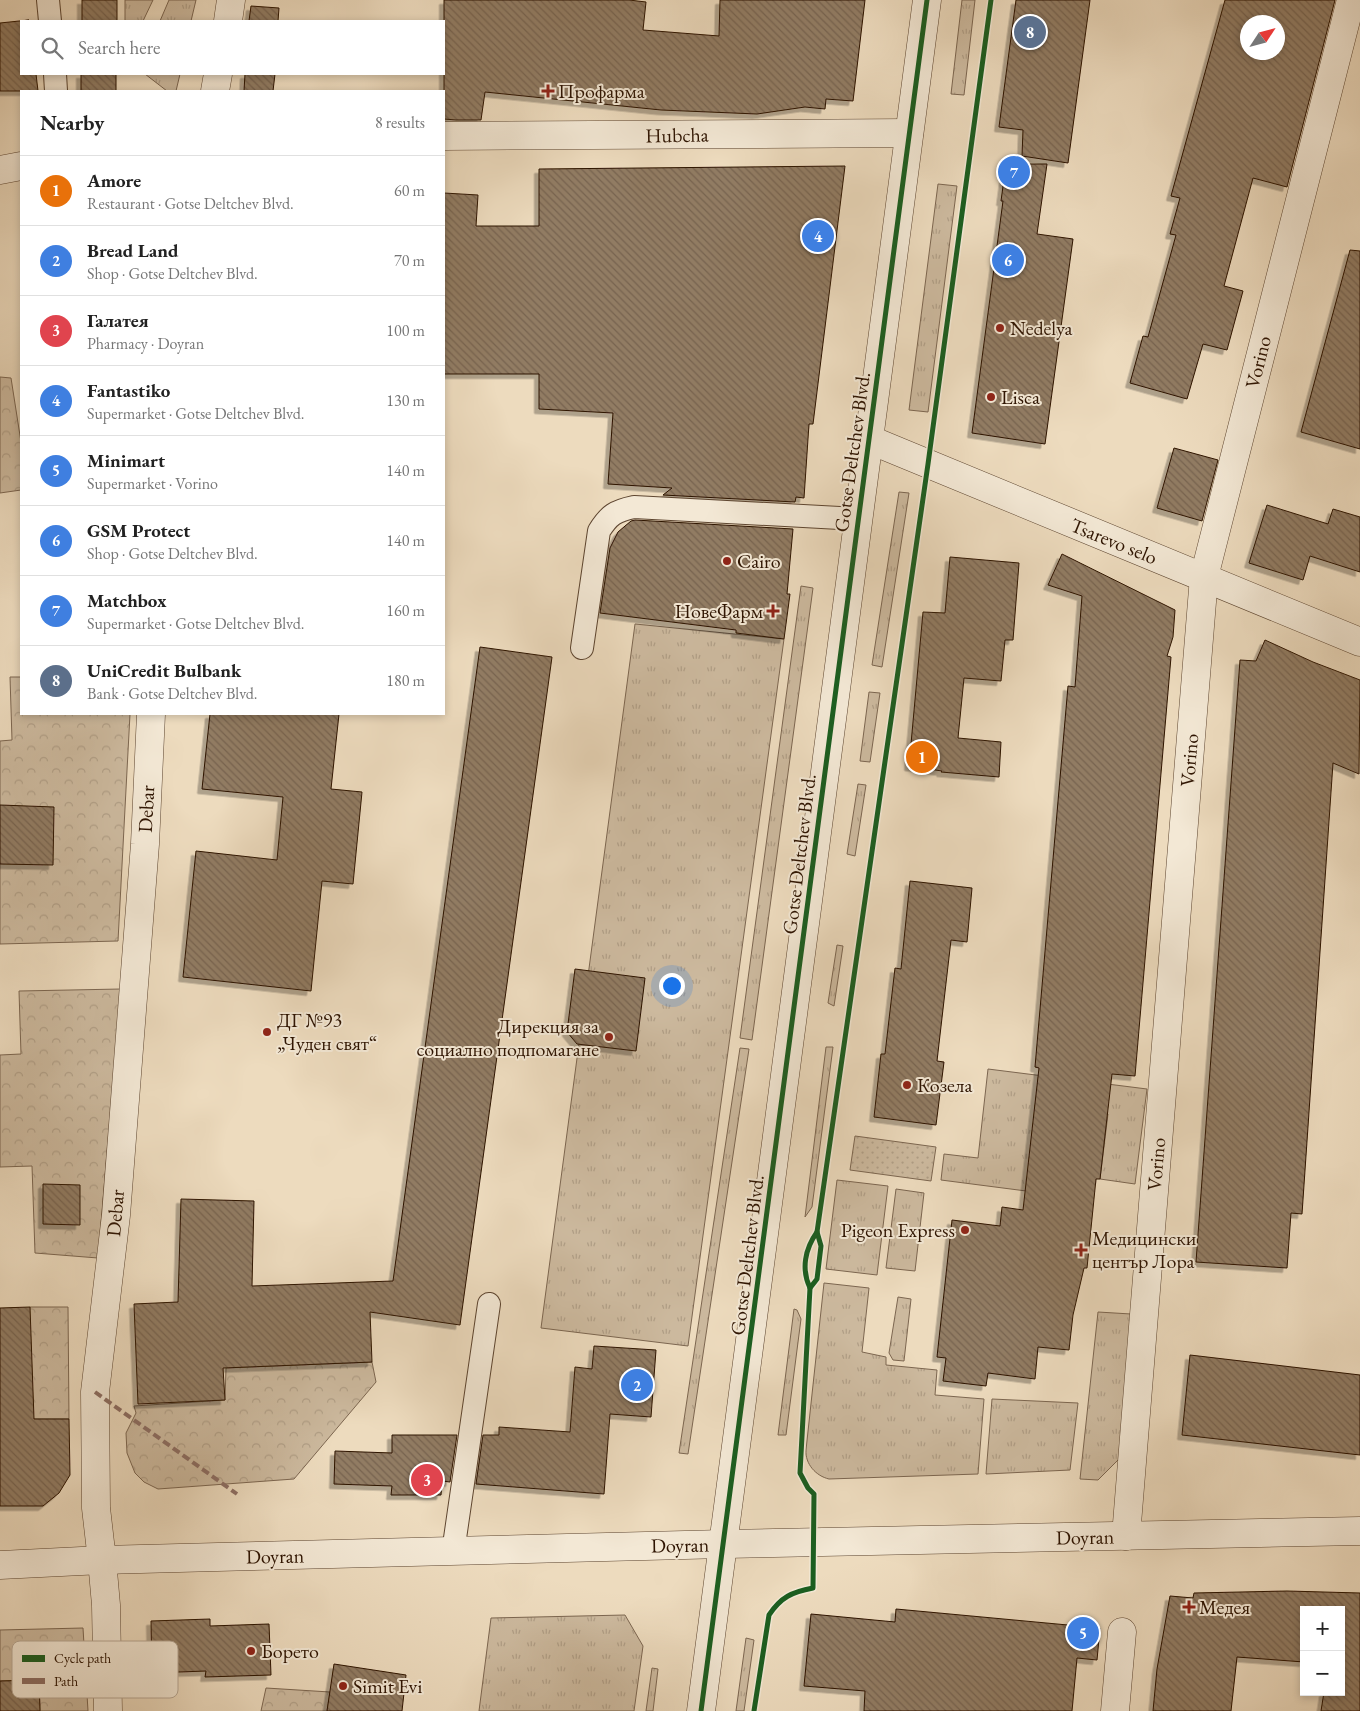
<!DOCTYPE html>
<meta charset="utf-8">
<style>
body{margin:0;font-family:"EB Garamond",serif;background:#f2f2f2;color:#222}
.controls{position:absolute;right:15px;bottom:15px;display:grid;overflow:hidden;border-radius:0px;box-shadow:0 2px 8px #0003}
.controls button{width:45px;height:45px;display:grid;place-items:center;padding:0;border:0;border-bottom:1px solid #e0e0e0;background:#fff;color:#222;font:25px sans-serif}
.compass{position:absolute;left:1240px;top:15px;width:45px;height:45px;border-radius:50%;background:#fff;box-shadow:0 2px 8px #0003;rotate:54deg}
.you{position:absolute;left:671px;top:985px;width:18px;height:18px;margin:-12px;border:4px solid #fff;border-radius:50%;background:#1a73e8;box-shadow:0 0 0 8px #1a73e833}
.badge{display:grid;place-items:center;width:32px;height:32px;border-radius:50%;background:#8f2418;color:#fff;font-size:16px;font-weight:700}
.pin{position:absolute;translate:-50% -50%;border:2px solid #fff;box-shadow:0 1px 5px #0006}
.list{margin:0;padding:0;list-style:none}
h2{display:flex;justify-content:space-between;align-items:center;height:65px;margin:0;padding:0 20px;font-size:21px}
h2 small{font-size:16px;font-weight:400;color:#767676}
.list li{display:grid;grid-template-columns:32px 1fr auto;gap:15px;align-items:center;box-sizing:border-box;height:70px;padding:0 20px;border-top:1px solid #e0e0e0}
.list b{display:block;font-size:19px;white-space:nowrap}
.list p{margin:0;font-size:16px;white-space:nowrap;color:#767676}
.list em{font-size:16px;font-style:normal;color:#767676}
.icon{flex:none;width:28px;height:28px;fill:none;stroke:currentColor;stroke-width:2;stroke-linecap:round;stroke-linejoin:round}
.map{position:relative;flex:none;width:1360px;height:1711px;overflow:hidden}
.search{position:absolute;background:#fff;box-shadow:0 2px 8px #0003;left:20px;top:20px;width:425px;height:55px;display:flex;align-items:center;gap:12px;box-sizing:border-box;padding:0 18px;border-radius:0px;color:#767676;font-size:19px}
.panel{position:absolute;background:#fff;box-shadow:0 2px 8px #0003;left:20px;top:90px;width:425px;height:625px;border-radius:0px}
.map>svg:first-child{display:block}
.grass{fill:url(#grass-tufts);stroke:#7c6650}
.forest{fill:url(#forest-crowns);stroke:#7c6650}
.garden{fill:url(#garden-dots);stroke:#7c6650}
.building{fill:url(#building-back-hatch);stroke:#2d1301;fill-rule:evenodd;filter:url(#shadow)}
.lines{fill:none;stroke-linecap:round;stroke-linejoin:round}
.service-casing{stroke:#5d4530;stroke-width:24}
.minor-casing{stroke:#5d4530;stroke-width:29}
.tertiary-casing{stroke:#5d4530;stroke-width:29}
.service{stroke:#f3e8d5;stroke-width:22}
.minor{stroke:#f3e8d5;stroke-width:28}
.tertiary{stroke:#f3e8d5;stroke-width:28}
.quiet{stroke:#8d6e63;stroke-width:4;stroke-dasharray:8 4;stroke-linecap:butt}
.cycleway-casing{stroke:#f3e8d5;stroke-width:8}
.cycleway{stroke:#1b5e20;stroke-width:5}
.poi-dot{fill:#8f2418;stroke:#f3e8d5;stroke-width:2}
.labels{text-anchor:middle;dominant-baseline:central;stroke-width:4;stroke-linejoin:round;paint-order:stroke}
.poi-label{font-size:20px;fill:#2d1301;stroke:#f3e8d5;text-anchor:start}
.street-label{font-size:20px;fill:#2d1301;stroke:#f3e8d5}
.key{fill:#f3e8d5;stroke:#b8a895;stroke-width:1}
.key-label{font-size:14px;fill:#2d1301}
</style>
<div class="map">
<svg width="1360" height="1711" viewBox="0 0 1360 1711">
<defs>
<pattern id="grass-tufts" width="24" height="20" patternUnits="userSpaceOnUse" patternTransform="scale(1.25)"><rect width="24" height="20" fill="#ccb99e"/><path d="M3 7l-1-3M5 7V3M7 7l1-3M15 17l-1-3M17 17v-4M19 17l1-3" fill="none" stroke="#b09e86"/></pattern>
<pattern id="forest-crowns" width="20" height="18" patternUnits="userSpaceOnUse" patternTransform="scale(1.25)"><rect width="20" height="18" fill="#ccb99e"/><path d="M2 6a3 3 0 1 1 6 0M12 15a3 3 0 1 1 6 0" fill="none" stroke="#b09e86"/></pattern>
<pattern id="garden-dots" width="8" height="8" patternUnits="userSpaceOnUse" patternTransform="scale(1.25)"><rect width="8" height="8" fill="#ccb99e"/><path d="M2 2h.1M6 6h.1" fill="none" stroke="#b09e86" stroke-width="1.8" stroke-linecap="round"/></pattern>
<pattern id="building-back-hatch" width="6" height="6" patternUnits="userSpaceOnUse" patternTransform="scale(1.25)"><rect width="6" height="6" fill="#917b63"/><path d="M-1 5l2 2M0 0l6 6M5-1l2 2" fill="none" stroke="#77644f"/></pattern>
<filter id="shadow"><feDropShadow dx="-4.5" dy="4.5" stdDeviation="0" flood-color="#0004"/></filter>
</defs>
<rect width="100%" height="100%" fill="#eddbbe"/>
<filter id="stains"><feTurbulence type="fractalNoise" baseFrequency=".004" numOctaves="4"/><feColorMatrix values="0 0 0 0 .2 0 0 0 0 .09 0 0 0 0 .02 0 0 0 .5 -.17"/></filter>
<radialGradient id="worn" r=".72"><stop offset=".6" stop-color="#630" stop-opacity="0"/><stop offset="1" stop-color="#630" stop-opacity=".3"/></radialGradient>
<!-- grass -->
<g class="grass">
<polygon points="125,0 153,0 143,21 125,21"/>
<polygon points="169,0 196,0 191,21 160,21"/>
<polygon points="962,0 975,0 964,95 951,94"/>
<polygon points="145,74 180,74 176,91 167,91"/>
<polygon points="938,184 957,186 928,412 909,410"/>
<polygon points="899,492 909,493 882,667 872,665"/>
<polygon points="801,586 813,588 752,1040 740,1038"/>
<polygon points="635,624 784,639 688,1346 541,1328"/>
<polygon points="869,692 880,693 870,762 860,761"/>
<polygon points="858,784 866,785 855,856 847,854"/>
<polygon points="837,945 843,946 834,1006 828,1003"/>
<polygon points="826,1047 833,1047 812,1207 805,1217"/>
<polygon points="740,1048 749,1049 688,1454 679,1453"/>
<polygon points="988,1069 1147,1089 1135,1184 1100,1179 1108,1114 1035,1105 1057,1195 941,1180 944,1154 978,1158"/>
<polygon points="837,1180 888,1186 877,1275 826,1269"/>
<polygon points="896,1189 924,1193 915,1271 886,1268"/>
<path d="M824 1283 869 1288 862 1352 886 1357V1365L937 1370 935 1395 984 1399 978 1474 829 1479C816 1476 805 1464 806 1450Z"/>
<polygon points="898,1297 911,1299 904,1361 893,1360 889,1353"/>
<polygon points="794,1309 797,1310 801,1319 786,1435 778,1435"/>
<polygon points="1098,1312 1131,1314 1121,1457 1098,1480 1080,1479"/>
<polygon points="992,1399 1078,1403 1070,1470 986,1474"/>
<polygon points="625,1615 643,1646 634,1711 479,1711 491,1618"/>
<polygon points="746,1638 754,1640 744,1711 736,1711"/>
<polygon points="652,1668 658,1669 653,1711 646,1711"/>
</g>
<!-- forest -->
<g class="forest">
<polygon points="0,377 11,378 21,442 21,490 0,493"/>
<polygon points="10,677 21,677 21,714 130,714 118,941 0,944 0,741 12,740"/>
<polygon points="121,989 98,1258 35,1253 32,1166 0,1167 0,1055 21,1054 19,991"/>
<polygon points="30,1307 68,1307 69,1419 0,1419 0,1372"/>
<polygon points="372,1362 376,1382 294,1479 158,1489 144,1482 135,1473 127,1453 126,1433 136,1413 134,1406 225,1400 226,1368"/>
<polygon points="83,1628 88,1711 40,1711 39,1680 0,1681 0,1630"/>
<polygon points="266,1688 330,1692 327,1711 261,1711"/>
</g>
<!-- garden -->
<polygon class="garden" points="855,1136 936,1147 931,1181 850,1170"/>
<!-- building -->
<g class="building">
<rect x="82" y="0" width="35" height="21"/>
<polygon points="444,0 629,0 646,2 643,30 719,36 720,0 865,0 853,101 826,99 825,109 805,107 757,114 661,110 485,92 481,120 456,120 444,119"/>
<polygon points="1016,0 1090,0 1068,163 1022,156 1023,130 999,127"/>
<path d="M1225 0H1335L1287 187 1253 178 1224 286 1243 291 1227 350 1203 344 1187 399 1130 383 1143 336 1148 337 1176 235 1170 234 1180 198 1171 196ZM1248 22H1278V52H1248Z"/>
<polygon points="251,6 279,8 278,21 249,21"/>
<polygon points="29,20 21,21 21,74 36,74 38,91 0,91 0,23"/>
<rect x="81" y="74" width="35" height="17"/>
<polygon points="245,74 275,74 273,91 244,91"/>
<polygon points="1006,164 1047,164 1037,234 1073,239 1045,444 972,433 1003,201 1001,201"/>
<polygon points="845,166 813,424 809,424 804,498 796,497 795,502 663,495 672,488 608,484 613,413 539,409 539,374 444,374 444,193 478,195 476,226 539,226 539,169"/>
<polygon points="1350,250 1360,251 1360,449 1301,432"/>
<polygon points="1174,448 1218,460 1202,521 1157,508"/>
<polygon points="1267,505 1328,524 1333,509 1360,517 1360,572 1310,556 1303,580 1249,563"/>
<polygon points="635,520 793,529 787,594 790,594 784,639 736,633 736,630 600,613 610,548 618,532 631,521"/>
<polygon points="1062,554 1175,610 1173,637 1167,656 1171,657 1135,1076 1112,1074 1100,1179 1096,1179 1087,1268 1084,1268 1073,1315 1069,1350 1038,1347 1035,1379 988,1373 986,1386 943,1381 946,1358 937,1357 952,1220 1000,1226 1002,1207 1023,1210 1039,1068 1035,1067 1068,686 1075,687 1082,596 1048,585"/>
<polygon points="950,557 1019,563 1013,640 1005,640 1001,681 964,678 958,738 1001,742 999,777 941,772 942,771 909,766 923,612 945,613"/>
<polygon points="1265,640 1313,662 1360,680 1359,774 1333,763 1302,1214 1291,1213 1287,1268 1196,1262 1240,660 1256,661"/>
<polygon points="480,647 552,657 460,1325 370,1312 372,1362 223,1368 225,1400 138,1404 134,1304 178,1302 181,1199 254,1201 252,1286 393,1281"/>
<polygon points="210,714 339,714 331,789 362,792 353,884 322,881 311,991 183,977 196,851 277,860 283,797 202,789"/>
<polygon points="0,805 54,807 53,865 0,864"/>
<polygon points="910,881 972,888 967,942 951,940 937,1061 944,1062 936,1125 874,1117 881,1054 885,1054 895,968 901,969"/>
<polygon points="575,969 645,978 636,1051 577,1044 567,1032"/>
<polygon points="43,1184 80,1185 80,1225 43,1224"/>
<polygon points="30,1307 34,1419 69,1419 70,1475 59,1493 43,1506 0,1506 0,1308"/>
<polygon points="594,1346 656,1350 651,1417 610,1414 604,1494 476,1484 483,1435 499,1435 499,1427 570,1432 575,1367 592,1369"/>
<polygon points="1190,1355 1360,1375 1360,1455 1182,1435"/>
<polygon points="392,1435 457,1435 450,1482 442,1481 441,1495 391,1495 392,1486 334,1484 335,1451 392,1453"/>
<polygon points="1287,1591 1360,1593 1360,1711 1321,1711 1324,1692 1341,1692 1341,1610 1304,1610 1304,1662 1237,1657 1231,1711 1153,1711 1157,1669 1170,1596 1193,1598 1194,1593"/>
<polygon points="896,1609 1100,1628 1097,1660 1077,1658 1072,1711 864,1711 865,1691 804,1686 811,1614 895,1622"/>
<polygon points="210,1619 210,1626 269,1624 271,1675 205,1677 206,1671 152,1673 151,1621"/>
<polygon points="334,1664 406,1675 402,1711 327,1711"/>
<polygon points="39,1680 40,1711 0,1711 0,1681"/>
</g>
<g class="lines">
<defs>
<g id="service">
<polyline points="48,0 50,21"/>
<polyline points="55,74 56,91"/>
<path d="M582 648 599 531C609 515 615 511 634 507L858 519"/>
<polyline points="453,1552 489,1304"/>
</g>
<g id="minor">
<polyline points="228,21 231,0"/>
<polyline points="215,91 218,74"/>
<polyline points="444,136 909,133"/>
<polyline points="0,170 21,166"/>
<polyline points="868,439 1360,642"/>
<polyline points="1126,1536 1204,577 1351,0"/>
<polyline points="108,1711 106,1605 102,1560 96,1508 95,1392 116,1215 145,844 151,714"/>
<polyline points="1115,1711 1122,1632"/>
</g>
<g id="tertiary">
<polyline points="0,1565 102,1560 724,1544 1360,1531"/>
<polyline points="701,1711 927,0"/>
</g>
</defs>
<!-- service casing -->
<use href="#service" class="service-casing"/>
<!-- minor casing -->
<use href="#minor" class="minor-casing"/>
<!-- tertiary casing -->
<use href="#tertiary" class="tertiary-casing"/>
<!-- service -->
<use href="#service" class="service"/>
<!-- minor -->
<use href="#minor" class="minor"/>
<!-- tertiary -->
<use href="#tertiary" class="tertiary"/>
<!-- quiet -->
<polyline class="quiet" points="95,1392 237,1494"/>
<defs>
<g id="cycleway">
<polyline points="810,1288 817,1279 821,1246 817,1232 928,464 991,0"/>
<polyline points="701,1711 927,0"/>
<path d="M754 1711 769 1615C781 1597 792 1592 813 1588L814 1494 808 1488 800 1473 810 1288C801 1269 805 1249 817 1232"/>
</g>
</defs>
<!-- cycleway casing -->
<use href="#cycleway" class="cycleway-casing"/>
<!-- cycleway -->
<use href="#cycleway" class="cycleway"/>
</g>
<!-- markers -->
<g class="poi-dot">
<path d="M545.5 83.5h5v5h5v5h-5v5h-5v-5h-5v-5h5z"/>
<circle cx="1000" cy="328" r="5"/>
<circle cx="991" cy="397" r="5"/>
<circle cx="727" cy="561" r="5"/>
<path d="M770.5 603.5h5v5h5v5h-5v5h-5v-5h-5v-5h5z"/>
<circle cx="267" cy="1032" r="5"/>
<circle cx="609" cy="1037" r="5"/>
<circle cx="907" cy="1085" r="5"/>
<circle cx="965" cy="1230" r="5"/>
<path d="M1078.5 1242.5h5v5h5v5h-5v5h-5v-5h-5v-5h5z"/>
<path d="M1186.5 1599.5h5v5h5v5h-5v5h-5v-5h-5v-5h5z"/>
<circle cx="251" cy="1651" r="5"/>
<circle cx="343" cy="1686" r="5"/>
</g>
<g class="labels">
<!-- poi labels -->
<g class="poi-label">
<text x="558" y="91">Профарма</text>
<text x="1010" y="328">Nedelya</text>
<text x="1001" y="397">Lisca</text>
<text x="737" y="561">Cairo</text>
<text x="763" y="611" text-anchor="end">НовеФарм</text>
<text x="277" y="1020">ДГ №93<tspan x="277" dy="23">„Чуден свят“</tspan></text>
<text x="599" y="1026" text-anchor="end">Дирекция за<tspan x="599" dy="23">социално подпомагане</tspan></text>
<text x="917" y="1085">Козела</text>
<text x="955" y="1230" text-anchor="end">Pigeon Express</text>
<text x="1092" y="1238">Медицински<tspan x="1092" dy="23">център Лора</tspan></text>
<text x="1199" y="1607">Медея</text>
<text x="261" y="1651">Борето</text>
<text x="353" y="1686">Simit Evi</text>
</g>
<!-- street labels -->
<g class="street-label">
<text transform="translate(677 135) rotate(-1)">Hubcha</text>
<text transform="translate(1258 362) rotate(-76)">Vorino</text>
<text transform="translate(852 452) rotate(-82)">Gotse Deltchev Blvd.</text>
<text transform="translate(1114 541) rotate(22)">Tsarevo selo</text>
<text transform="translate(1189 760) rotate(-85)">Vorino</text>
<text transform="translate(146 809) rotate(-87)">Debar</text>
<text transform="translate(799 854) rotate(-83)">Gotse Deltchev Blvd.</text>
<text transform="translate(1156 1164) rotate(-85)">Vorino</text>
<text transform="translate(115 1213) rotate(-85)">Debar</text>
<text transform="translate(747 1255) rotate(-83)">Gotse Deltchev Blvd.</text>
<text transform="translate(1085 1537) rotate(-1)">Doyran</text>
<text transform="translate(680 1545) rotate(-1)">Doyran</text>
<text transform="translate(275 1556) rotate(-1)">Doyran</text>
</g>
</g>
<!-- legend -->
<rect x="12" y="1641" width="166" height="57" rx="8" class="key"/>
<rect x="22" y="1655" width="23" height="7" fill="#1b5e20"/>
<rect x="22" y="1678" width="23" height="6" fill="#8d6e63"/>
<g class="key-label">
<text x="54" y="1663">Cycle path</text>
<text x="54" y="1686">Path</text>
</g>
<rect width="100%" height="100%" filter="url(#stains)"/>
<rect width="100%" height="100%" fill="url(#worn)"/>
</svg>
<div class="controls">
<button>+</button>
<button>−</button>
</div>
<svg class="compass" viewBox="-18 -18 36 36"><path d="M0-13l5 13h-10z" fill="#e53935"/><path d="M0 13l5-13h-10z" fill="#767676"/></svg>
<div class="you"></div>
<div class="pin badge" style="left:922px;top:757px;background:#e8710a">1</div>
<div class="pin badge" style="left:637px;top:1385px;background:#3f7fe0">2</div>
<div class="pin badge" style="left:427px;top:1480px;background:#e0444e">3</div>
<div class="pin badge" style="left:818px;top:236px;background:#3f7fe0">4</div>
<div class="pin badge" style="left:1083px;top:1633px;background:#3f7fe0">5</div>
<div class="pin badge" style="left:1008px;top:260px;background:#3f7fe0">6</div>
<div class="pin badge" style="left:1014px;top:172px;background:#3f7fe0">7</div>
<div class="pin badge" style="left:1030px;top:32px;background:#5c6f8a">8</div>
<div class="search"><svg class="icon" aria-label="search" viewBox="0 0 24 24"><circle cx="10" cy="10" r="6"/><path d="M15 15l6 6"/></svg>Search here</div>
<section class="panel">
<h2>Nearby<small>8 results</small></h2>
<ul class="list">
<li><span class="badge" style="background:#e8710a">1</span><div><b>Amore</b><p>Restaurant · Gotse Deltchev Blvd.</p></div><em>60 m</em></li>
<li><span class="badge" style="background:#3f7fe0">2</span><div><b>Bread Land</b><p>Shop · Gotse Deltchev Blvd.</p></div><em>70 m</em></li>
<li><span class="badge" style="background:#e0444e">3</span><div><b>Галатея</b><p>Pharmacy · Doyran</p></div><em>100 m</em></li>
<li><span class="badge" style="background:#3f7fe0">4</span><div><b>Fantastiko</b><p>Supermarket · Gotse Deltchev Blvd.</p></div><em>130 m</em></li>
<li><span class="badge" style="background:#3f7fe0">5</span><div><b>Minimart</b><p>Supermarket · Vorino</p></div><em>140 m</em></li>
<li><span class="badge" style="background:#3f7fe0">6</span><div><b>GSM Protect</b><p>Shop · Gotse Deltchev Blvd.</p></div><em>140 m</em></li>
<li><span class="badge" style="background:#3f7fe0">7</span><div><b>Matchbox</b><p>Supermarket · Gotse Deltchev Blvd.</p></div><em>160 m</em></li>
<li><span class="badge" style="background:#5c6f8a">8</span><div><b>UniCredit Bulbank</b><p>Bank · Gotse Deltchev Blvd.</p></div><em>180 m</em></li>
</ul>
</section>
</div>
